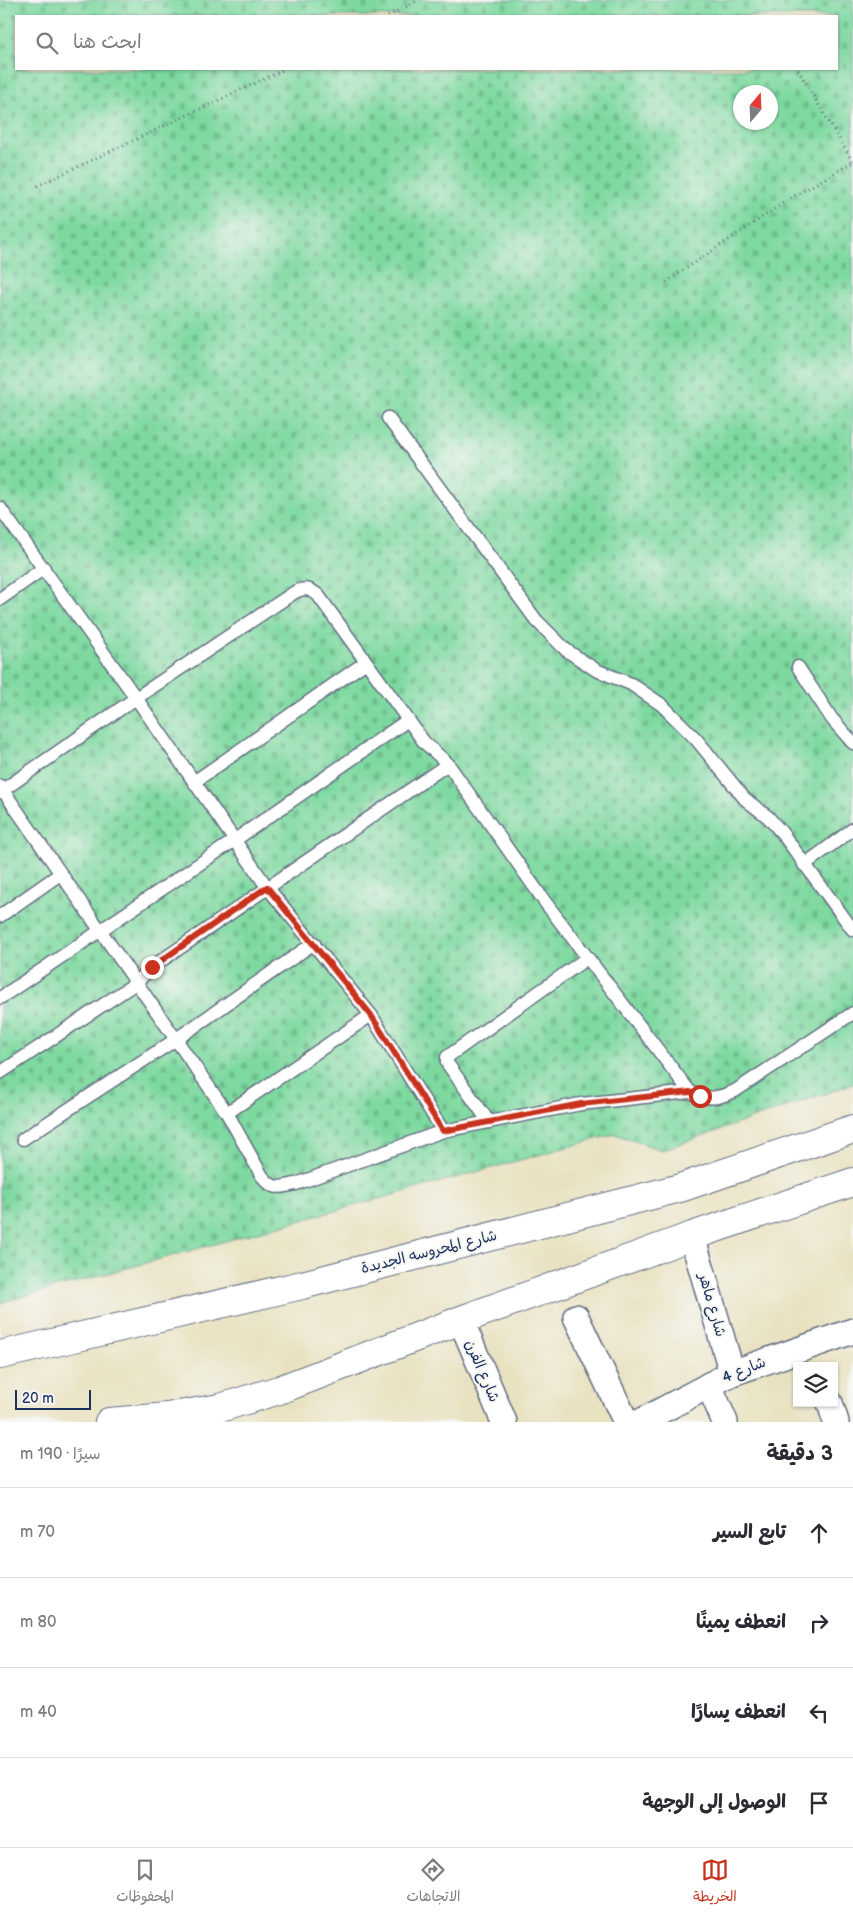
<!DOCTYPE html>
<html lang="ar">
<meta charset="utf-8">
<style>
body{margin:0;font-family:"Balsamiq Sans","Playpen Sans Arabic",sans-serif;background:#f7f7f7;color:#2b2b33;direction:rtl}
.controls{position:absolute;right:15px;bottom:15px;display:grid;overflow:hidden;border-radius:0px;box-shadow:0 1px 4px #0004}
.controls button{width:45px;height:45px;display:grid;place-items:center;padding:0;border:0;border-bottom:1px solid #e1e1e2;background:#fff;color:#2b2b33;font:25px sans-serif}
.compass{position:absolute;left:733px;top:85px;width:45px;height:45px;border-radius:50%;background:#fff;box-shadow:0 1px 4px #0004;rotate:19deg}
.scale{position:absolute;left:15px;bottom:12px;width:76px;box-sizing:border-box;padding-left:5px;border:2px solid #1b2f5e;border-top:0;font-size:14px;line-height:18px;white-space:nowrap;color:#1b2f5e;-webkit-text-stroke:4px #f6f6f2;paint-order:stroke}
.stop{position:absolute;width:15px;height:15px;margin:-11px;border:4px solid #c8321e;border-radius:50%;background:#fff}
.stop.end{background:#c8321e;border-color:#fff;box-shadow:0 1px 5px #0008}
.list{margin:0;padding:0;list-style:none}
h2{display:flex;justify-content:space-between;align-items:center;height:65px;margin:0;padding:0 20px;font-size:21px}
h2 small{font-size:16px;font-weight:400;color:#7c7c81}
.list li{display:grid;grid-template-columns:32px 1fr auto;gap:15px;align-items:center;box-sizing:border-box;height:90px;padding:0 20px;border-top:1px solid #e1e1e2}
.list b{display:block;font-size:19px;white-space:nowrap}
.list em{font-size:16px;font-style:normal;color:#7c7c81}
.icon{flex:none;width:28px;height:28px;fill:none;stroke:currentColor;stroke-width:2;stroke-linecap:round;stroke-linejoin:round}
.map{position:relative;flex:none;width:853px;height:1422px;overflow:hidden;direction:ltr}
.search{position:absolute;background:#fff;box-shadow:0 1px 4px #0004;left:15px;right:15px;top:15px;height:55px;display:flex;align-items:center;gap:12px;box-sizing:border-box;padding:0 18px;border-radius:0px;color:#7c7c81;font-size:19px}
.sheet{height:425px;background:#fff}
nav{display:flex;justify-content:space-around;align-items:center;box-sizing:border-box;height:70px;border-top:1px solid #e1e1e2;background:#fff;font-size:14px;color:#7c7c81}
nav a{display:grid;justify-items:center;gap:2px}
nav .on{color:#c8321e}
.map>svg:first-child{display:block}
.cemetery{fill:url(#cemetery-stones);stroke:#4c847f;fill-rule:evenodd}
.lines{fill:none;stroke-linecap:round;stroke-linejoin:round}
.lane-casing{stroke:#636e81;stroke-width:15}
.street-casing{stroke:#636e81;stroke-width:28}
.secondary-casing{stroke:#636e81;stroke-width:30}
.path{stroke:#636e81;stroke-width:3;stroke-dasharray:1 4;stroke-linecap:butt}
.lane{stroke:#fff;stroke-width:12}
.street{stroke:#fff;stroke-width:25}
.secondary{stroke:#fff;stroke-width:28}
.route{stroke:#c8321e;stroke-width:6}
.labels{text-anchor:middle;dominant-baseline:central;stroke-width:4;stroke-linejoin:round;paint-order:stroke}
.street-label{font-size:15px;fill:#1b2f5e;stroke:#f6f6f2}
</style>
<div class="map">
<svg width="853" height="1422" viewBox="0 0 853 1422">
<defs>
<pattern id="cemetery-stones" width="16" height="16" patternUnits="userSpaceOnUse" patternTransform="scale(1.25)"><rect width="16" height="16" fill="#7ed9a0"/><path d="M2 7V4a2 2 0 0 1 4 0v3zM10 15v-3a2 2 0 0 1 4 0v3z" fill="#6cbb8c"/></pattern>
</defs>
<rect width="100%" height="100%" fill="#f6f6f2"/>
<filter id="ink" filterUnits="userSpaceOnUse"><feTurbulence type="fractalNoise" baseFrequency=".02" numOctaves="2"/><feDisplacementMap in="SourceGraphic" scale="10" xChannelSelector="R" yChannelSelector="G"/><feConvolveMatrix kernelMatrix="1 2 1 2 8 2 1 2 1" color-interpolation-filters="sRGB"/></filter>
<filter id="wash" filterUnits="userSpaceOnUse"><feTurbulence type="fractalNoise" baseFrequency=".0096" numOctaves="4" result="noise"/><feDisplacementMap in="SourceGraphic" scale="20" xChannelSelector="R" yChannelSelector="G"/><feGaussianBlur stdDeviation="1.12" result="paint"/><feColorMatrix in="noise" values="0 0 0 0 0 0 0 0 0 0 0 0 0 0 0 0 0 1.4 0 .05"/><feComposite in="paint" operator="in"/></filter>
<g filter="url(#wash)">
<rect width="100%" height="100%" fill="#e9e2c1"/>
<!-- cemetery -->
<path class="cemetery" d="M0 0H853V1084L662 1150 615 1134 0 1303ZM16 16H837V69H16ZM740 92H770V122H740Z"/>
</g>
<g filter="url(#ink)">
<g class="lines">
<defs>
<g id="lane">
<polyline points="388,418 536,620 566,650 596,670 631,684 662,705 696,739 745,799 768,817 782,833 853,930"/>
<polyline points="0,508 136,698 267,887 371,1015 443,1131 581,1104 690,1092"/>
<polyline points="0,599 44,568"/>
<polyline points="798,667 832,719 853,743"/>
<polyline points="194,782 366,662"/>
<path d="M0 786 227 1113 262 1176C274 1191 279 1187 296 1184L443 1131"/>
<path d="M0 792 136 698 295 592C305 587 310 589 318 595L424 742 448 764 545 902 690 1092C710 1100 716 1099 735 1091L853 1013"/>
<polyline points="804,865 853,829"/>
<polyline points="0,916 60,874"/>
<polyline points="0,998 235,840 408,720"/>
<polyline points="0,1073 136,983 152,967 448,764"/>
<polyline points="227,1113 371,1015"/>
<polyline points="489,1122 447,1063 447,1057 587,958"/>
<polyline points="23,1139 175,1040 314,943"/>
</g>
<g id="street">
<polyline points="692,1236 732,1373"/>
<polyline points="576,1317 626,1422"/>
<polyline points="461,1320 504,1422"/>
<polyline points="709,1385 725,1422"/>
<polyline points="830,1403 836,1422"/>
<polyline points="640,1422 732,1373 853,1331"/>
</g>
<g id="secondary">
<polyline points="0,1355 302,1285 680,1188 853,1129"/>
<polyline points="109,1422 167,1417 220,1408 279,1390 461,1320 692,1236 853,1182"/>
</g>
</defs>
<!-- lane casing -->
<use href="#lane" class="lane-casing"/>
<!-- street casing -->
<use href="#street" class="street-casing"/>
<!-- secondary casing -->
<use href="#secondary" class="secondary-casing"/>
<!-- path -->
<g class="path">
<polyline points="388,16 419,0"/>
<polyline points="798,70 853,162"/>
<polyline points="37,186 285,69"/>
<polyline points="666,282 791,198 853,162"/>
</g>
<!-- lane -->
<use href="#lane" class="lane"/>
<!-- street -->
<use href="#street" class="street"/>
<!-- secondary -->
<use href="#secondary" class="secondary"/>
</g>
</g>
<g class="lines" filter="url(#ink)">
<!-- route -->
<polyline class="route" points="152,967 267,887 371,1015 443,1131 581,1104 690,1092 700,1096"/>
</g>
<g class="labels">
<!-- street labels -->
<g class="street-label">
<text transform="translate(429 1252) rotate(-14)">شارع المحروسه الجديدة</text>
<text transform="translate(712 1305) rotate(74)">شارع ماهر</text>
<text transform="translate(744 1370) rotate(-22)">شارع 4</text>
<text transform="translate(482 1371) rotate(67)">شارع الفرن</text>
</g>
</g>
</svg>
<div class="controls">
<button><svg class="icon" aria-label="layers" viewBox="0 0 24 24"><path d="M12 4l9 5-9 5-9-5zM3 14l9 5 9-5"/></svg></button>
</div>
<svg class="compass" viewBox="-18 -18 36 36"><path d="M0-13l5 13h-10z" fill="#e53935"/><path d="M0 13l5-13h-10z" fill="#7c7c81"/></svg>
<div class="scale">20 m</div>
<div class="stop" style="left:700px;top:1096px"></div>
<div class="stop end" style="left:152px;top:967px"></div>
<div class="search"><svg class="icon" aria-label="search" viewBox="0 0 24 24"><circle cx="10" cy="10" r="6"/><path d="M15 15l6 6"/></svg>ابحث هنا</div>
</div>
<section class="sheet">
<h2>3 دقيقة<small>سيرًا · 190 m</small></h2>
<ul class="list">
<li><svg class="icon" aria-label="ahead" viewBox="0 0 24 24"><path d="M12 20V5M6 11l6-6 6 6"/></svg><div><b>تابع السير</b></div><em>70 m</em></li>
<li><svg class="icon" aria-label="right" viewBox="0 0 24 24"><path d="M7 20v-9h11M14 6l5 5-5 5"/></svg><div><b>انعطف يمينًا</b></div><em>80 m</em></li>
<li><svg class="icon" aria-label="left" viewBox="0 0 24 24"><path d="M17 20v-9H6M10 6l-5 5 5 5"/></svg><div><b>انعطف يسارًا</b></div><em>40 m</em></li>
<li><svg class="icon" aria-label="arrive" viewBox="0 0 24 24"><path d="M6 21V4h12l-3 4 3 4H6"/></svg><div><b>الوصول إلى الوجهة</b></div></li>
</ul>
</section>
<nav>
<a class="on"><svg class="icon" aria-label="map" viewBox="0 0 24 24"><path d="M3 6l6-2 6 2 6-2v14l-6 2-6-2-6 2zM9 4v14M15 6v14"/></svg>الخريطة</a>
<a><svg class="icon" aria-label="directions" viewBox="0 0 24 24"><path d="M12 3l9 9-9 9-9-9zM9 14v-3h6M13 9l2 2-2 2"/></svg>الاتجاهات</a>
<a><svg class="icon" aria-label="saved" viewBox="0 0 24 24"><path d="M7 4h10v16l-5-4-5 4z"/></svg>المحفوظات</a>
</nav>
